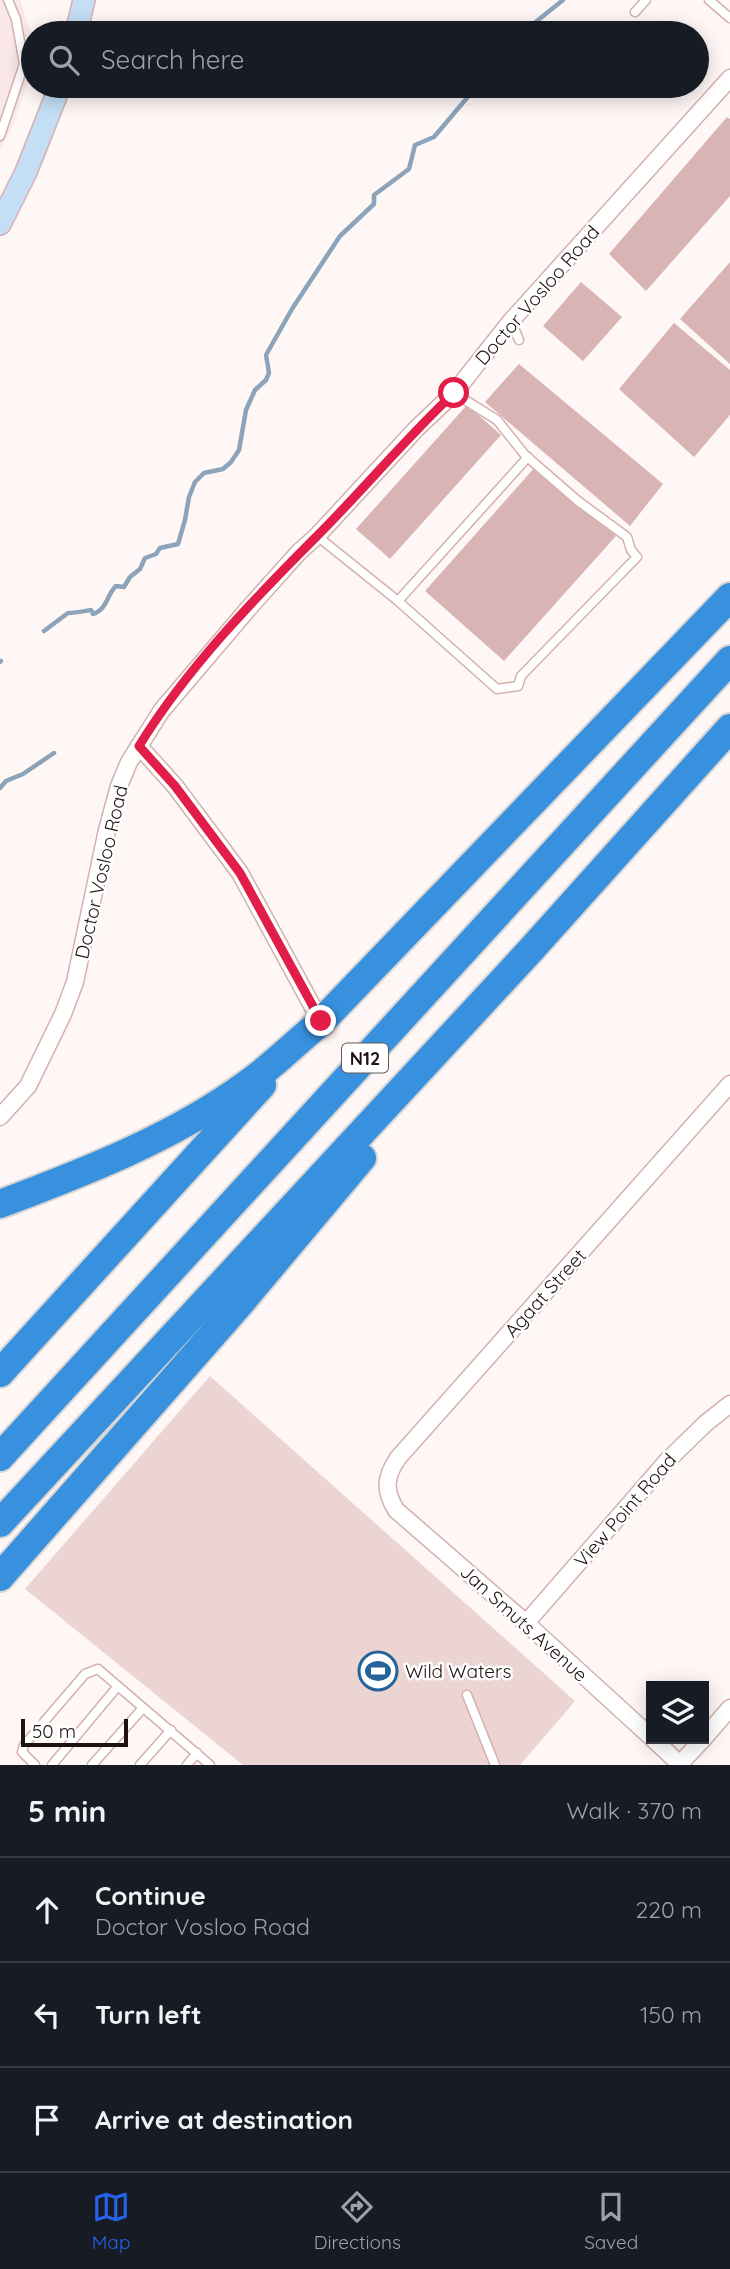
<!DOCTYPE html>
<meta charset="utf-8">
<style>
body{margin:0;font-family:Quicksand,sans-serif;background:#242831;color:#f1f3f6}
.controls{position:absolute;right:21px;bottom:21px;display:grid;overflow:hidden;border-radius:0px;box-shadow:0 4px 18px #0003}
.controls button{width:63px;height:63px;display:grid;place-items:center;padding:0;border:0;border-bottom:2px solid #363941;background:#171b24;color:#f1f3f6;font:35px sans-serif}
.scale{position:absolute;left:21px;bottom:18px;width:107px;box-sizing:border-box;padding-left:7px;border:4px solid #1f1212;border-top:0;font-size:19px;line-height:24px;white-space:nowrap;color:#1f1212;-webkit-text-stroke:5px #fff;paint-order:stroke}
.stop{position:absolute;width:21px;height:21px;margin:-16px;border:5px solid #e11d48;border-radius:50%;background:#fff}
.stop.end{background:#e11d48;border-color:#fff;box-shadow:0 2px 7px #0008}
.list{margin:0;padding:0;list-style:none}
h2{display:flex;justify-content:space-between;align-items:center;height:91px;margin:0;padding:0 28px;font-size:30px}
h2 small{font-size:23px;font-weight:400;color:#9ea1a6}
.list li{display:grid;grid-template-columns:46px 1fr auto;gap:21px;align-items:center;box-sizing:border-box;height:105px;padding:0 28px;border-top:2px solid #363941}
.list b{display:block;font-size:26px;white-space:nowrap}
.list p{margin:0;font-size:23px;white-space:nowrap;color:#9ea1a6}
.list em{font-size:23px;font-style:normal;color:#9ea1a6}
.icon{flex:none;width:38px;height:38px;fill:none;stroke:currentColor;stroke-width:2;stroke-linecap:round;stroke-linejoin:round}
.map{position:relative;flex:none;width:730px;height:1765px;overflow:hidden}
.search{position:absolute;background:#171b24;box-shadow:0 4px 18px #0003;left:21px;right:21px;top:21px;height:77px;display:flex;align-items:center;gap:18px;box-sizing:border-box;padding:0 24px;border-radius:38px;color:#9ea1a6;font-size:26px}
.sheet{height:406px;background:#171b24}
nav{display:flex;justify-content:space-around;align-items:center;box-sizing:border-box;height:98px;border-top:2px solid #363941;background:#171b24;font-size:19px;color:#9ea1a6}
nav a{display:grid;justify-items:center;gap:4px}
nav .on{color:#2563eb}
.map>svg:first-child{display:block}
.built{fill:#fae7e7}
.green{fill:#ecd4d3}
.lines{fill:none;stroke-linecap:round;stroke-linejoin:round}
.stream{stroke:#8da3b9;stroke-width:4.5}
.building{fill:#d8b5b4}
.service-casing{stroke:#d4b0af;stroke-width:11}
.minor-casing{stroke:#d4b0af;stroke-width:19}
.secondary-casing{stroke:#d4b0af;stroke-width:24}
.motorway-casing{stroke:#d7d4d4;stroke-width:32}
.service{stroke:#fff;stroke-width:8}
.minor{stroke:#fff;stroke-width:16}
.secondary{stroke:#c3def5;stroke-width:21}
.motorway{stroke:#3791df;stroke-width:28}
.route{stroke:#e11d48;stroke-width:9}
.labels{text-anchor:middle;dominant-baseline:central;stroke-width:5;stroke-linejoin:round;paint-order:stroke}
.shield{fill:#fff;stroke:#625959;stroke-width:2}
.shield-label{font-size:18px;font-weight:bold;fill:#1f1212}
.street-label{font-size:19px;fill:#1f1212;stroke:#fff}
.poi-label{font-size:19px;fill:#1f1212;stroke:#fff;text-anchor:start}
</style>
<div class="map">
<svg width="730" height="1765" viewBox="0 0 730 1765">
<rect width="100%" height="100%" fill="#fef7f6"/>
<!-- built -->
<polygon class="built" points="0,0 20,0 33,41 33,59 32,70 14,122 0,150"/>
<!-- green -->
<polygon class="green" points="210,1376 575,1701 520,1765 243,1765 25,1589"/>
<g class="lines">
<!-- stream -->
<g class="stream">
<polyline points="522,33 563,0"/>
<path d="M44 631 68 613C74 613 85 611 91 610L93 614C107 610 107 594 116 586L124 587 130 577 140 569 145 558 156 554 160 548 178 544 185 520 189 497 195 482 204 473 223 469 231 462 239 450 246 410 255 390 266 380 269 373 266 355 292 309 340 236 374 204V195L409 169 415 145 434 137 477 86"/>
<polyline points="0,662 1,661"/>
<polyline points="0,788 6,781 23,774 54,753"/>
</g>
</g>
<!-- building -->
<g class="building">
<polygon points="727,117 730,119 730,196 646,291 609,254"/>
<polygon points="730,262 730,364 680,319"/>
<polygon points="581,282 622,317 583,361 543,326"/>
<polygon points="674,323 730,370 730,415 694,457 619,389"/>
<polygon points="519,364 663,484 630,526 485,402"/>
<polygon points="467,405 501,435 390,559 356,529"/>
<polygon points="536,466 616,536 504,661 425,591"/>
</g>
<g class="lines">
<defs>
<g id="service">
<polyline points="709,0 730,18"/>
<polyline points="635,12 646,0"/>
<polyline points="0,136 24,64 16,19 8,0"/>
<polyline points="511,321 519,340"/>
<polyline points="317,536 398,601 497,689 518,686 521,676 637,557 631,550 627,537 578,501 525,455 497,420 454,393"/>
<polyline points="398,601 528,457"/>
<polyline points="467,1695 495,1765"/>
<polyline points="35,1765 22,1752 24,1745 85,1674 98,1669 210,1765"/>
<polyline points="52,1765 118,1686"/>
<polyline points="92,1765 143,1708"/>
<polyline points="140,1765 171,1730"/>
<polyline points="187,1765 197,1753"/>
</g>
<g id="minor">
<polyline points="139,746 175,786 240,873 321,1022"/>
<polyline points="0,1117 28,1086 63,1014 75,982 107,830 119,786 129,762 162,710 248,609 299,552 317,536 417,428 454,393 511,321 730,78"/>
<polyline points="526,1623 667,1461 706,1423 730,1404"/>
<path d="M651 1737 526 1623 396 1510C384 1490 385 1477 398 1458L730 1084"/>
<polyline points="704,1738 730,1708"/>
<polyline points="653,1739 681,1765"/>
<polyline points="680,1764 703,1739"/>
</g>
<g id="secondary">
<polyline points="76,33 84,0"/>
<polyline points="0,224 26,172 60,86"/>
</g>
<g id="motorway">
<path d="M0 1204C85 1172 173 1138 247 1084 273 1066 296 1042 321 1022L730 597"/>
<polyline points="0,1373 262,1085"/>
<polyline points="0,1457 730,660"/>
<polyline points="0,1523 529,952 730,728"/>
<polyline points="0,1577 237,1307 362,1158"/>
</g>
</defs>
<!-- service casing -->
<use href="#service" class="service-casing"/>
<!-- minor casing -->
<use href="#minor" class="minor-casing"/>
<!-- secondary casing -->
<use href="#secondary" class="secondary-casing"/>
<!-- motorway casing -->
<use href="#motorway" class="motorway-casing"/>
<!-- service -->
<use href="#service" class="service"/>
<!-- minor -->
<use href="#minor" class="minor"/>
<!-- secondary -->
<use href="#secondary" class="secondary"/>
<!-- motorway -->
<use href="#motorway" class="motorway"/>
</g>
<g class="lines">
<!-- route -->
<path class="route" d="M321 1021 240 873 175 786 139 746C187 668 253 600 318 535 364 489 406 438 454 393"/>
</g>
<!-- icons -->
<defs>
<symbol id="stadium-ring" viewBox="-11 -11 22 22"><circle r="9.5" fill="#fff" stroke="#256399" stroke-width="1.5"/><path d="M0-5a6.5 5 0 1 0 0 10a6.5 5 0 1 0 0-10ZM-3.5-1.8h7v3.6h-7Z" fill="#256399"/></symbol>
</defs>
<g fill-rule="evenodd">
<use href="#stadium-ring" x="356" y="1649" width="44" height="44"/>
</g>
<g class="labels">
<!-- shield labels -->
<rect class="shield" x="342" y="1043.5" width="46" height="29" rx="5"/>
<g class="shield-label">
<text x="365" y="1058">N12</text>
</g>
<!-- street labels -->
<g class="street-label">
<text transform="translate(537 295) rotate(-49)">Doctor Vosloo Road</text>
<text transform="translate(101 872) rotate(-77)">Doctor Vosloo Road</text>
<text transform="translate(545 1293) rotate(-48)">Agaat Street</text>
<text transform="translate(625 1510) rotate(-49)">View Point Road</text>
<text transform="translate(524 1623) rotate(42)">Jan Smuts Avenue</text>
</g>
<!-- poi labels -->
<g class="poi-label">
<text x="405" y="1671">Wild Waters</text>
</g>
</g>
</svg>
<div class="controls">
<button><svg class="icon" aria-label="layers" viewBox="0 0 24 24"><path d="M12 4l9 5-9 5-9-5zM3 14l9 5 9-5"/></svg></button>
</div>
<div class="scale">50 m</div>
<div class="stop" style="left:454px;top:393px"></div>
<div class="stop end" style="left:321px;top:1021px"></div>
<div class="search"><svg class="icon" aria-label="search" viewBox="0 0 24 24"><circle cx="10" cy="10" r="6"/><path d="M15 15l6 6"/></svg>Search here</div>
</div>
<section class="sheet">
<h2>5 min<small>Walk · 370 m</small></h2>
<ul class="list">
<li><svg class="icon" aria-label="ahead" viewBox="0 0 24 24"><path d="M12 20V5M6 11l6-6 6 6"/></svg><div><b>Continue</b><p>Doctor Vosloo Road</p></div><em>220 m</em></li>
<li><svg class="icon" aria-label="left" viewBox="0 0 24 24"><path d="M17 20v-9H6M10 6l-5 5 5 5"/></svg><div><b>Turn left</b></div><em>150 m</em></li>
<li><svg class="icon" aria-label="arrive" viewBox="0 0 24 24"><path d="M6 21V4h12l-3 4 3 4H6"/></svg><div><b>Arrive at destination</b></div></li>
</ul>
</section>
<nav>
<a class="on"><svg class="icon" aria-label="map" viewBox="0 0 24 24"><path d="M3 6l6-2 6 2 6-2v14l-6 2-6-2-6 2zM9 4v14M15 6v14"/></svg>Map</a>
<a><svg class="icon" aria-label="directions" viewBox="0 0 24 24"><path d="M12 3l9 9-9 9-9-9zM9 14v-3h6M13 9l2 2-2 2"/></svg>Directions</a>
<a><svg class="icon" aria-label="saved" viewBox="0 0 24 24"><path d="M7 4h10v16l-5-4-5 4z"/></svg>Saved</a>
</nav>
